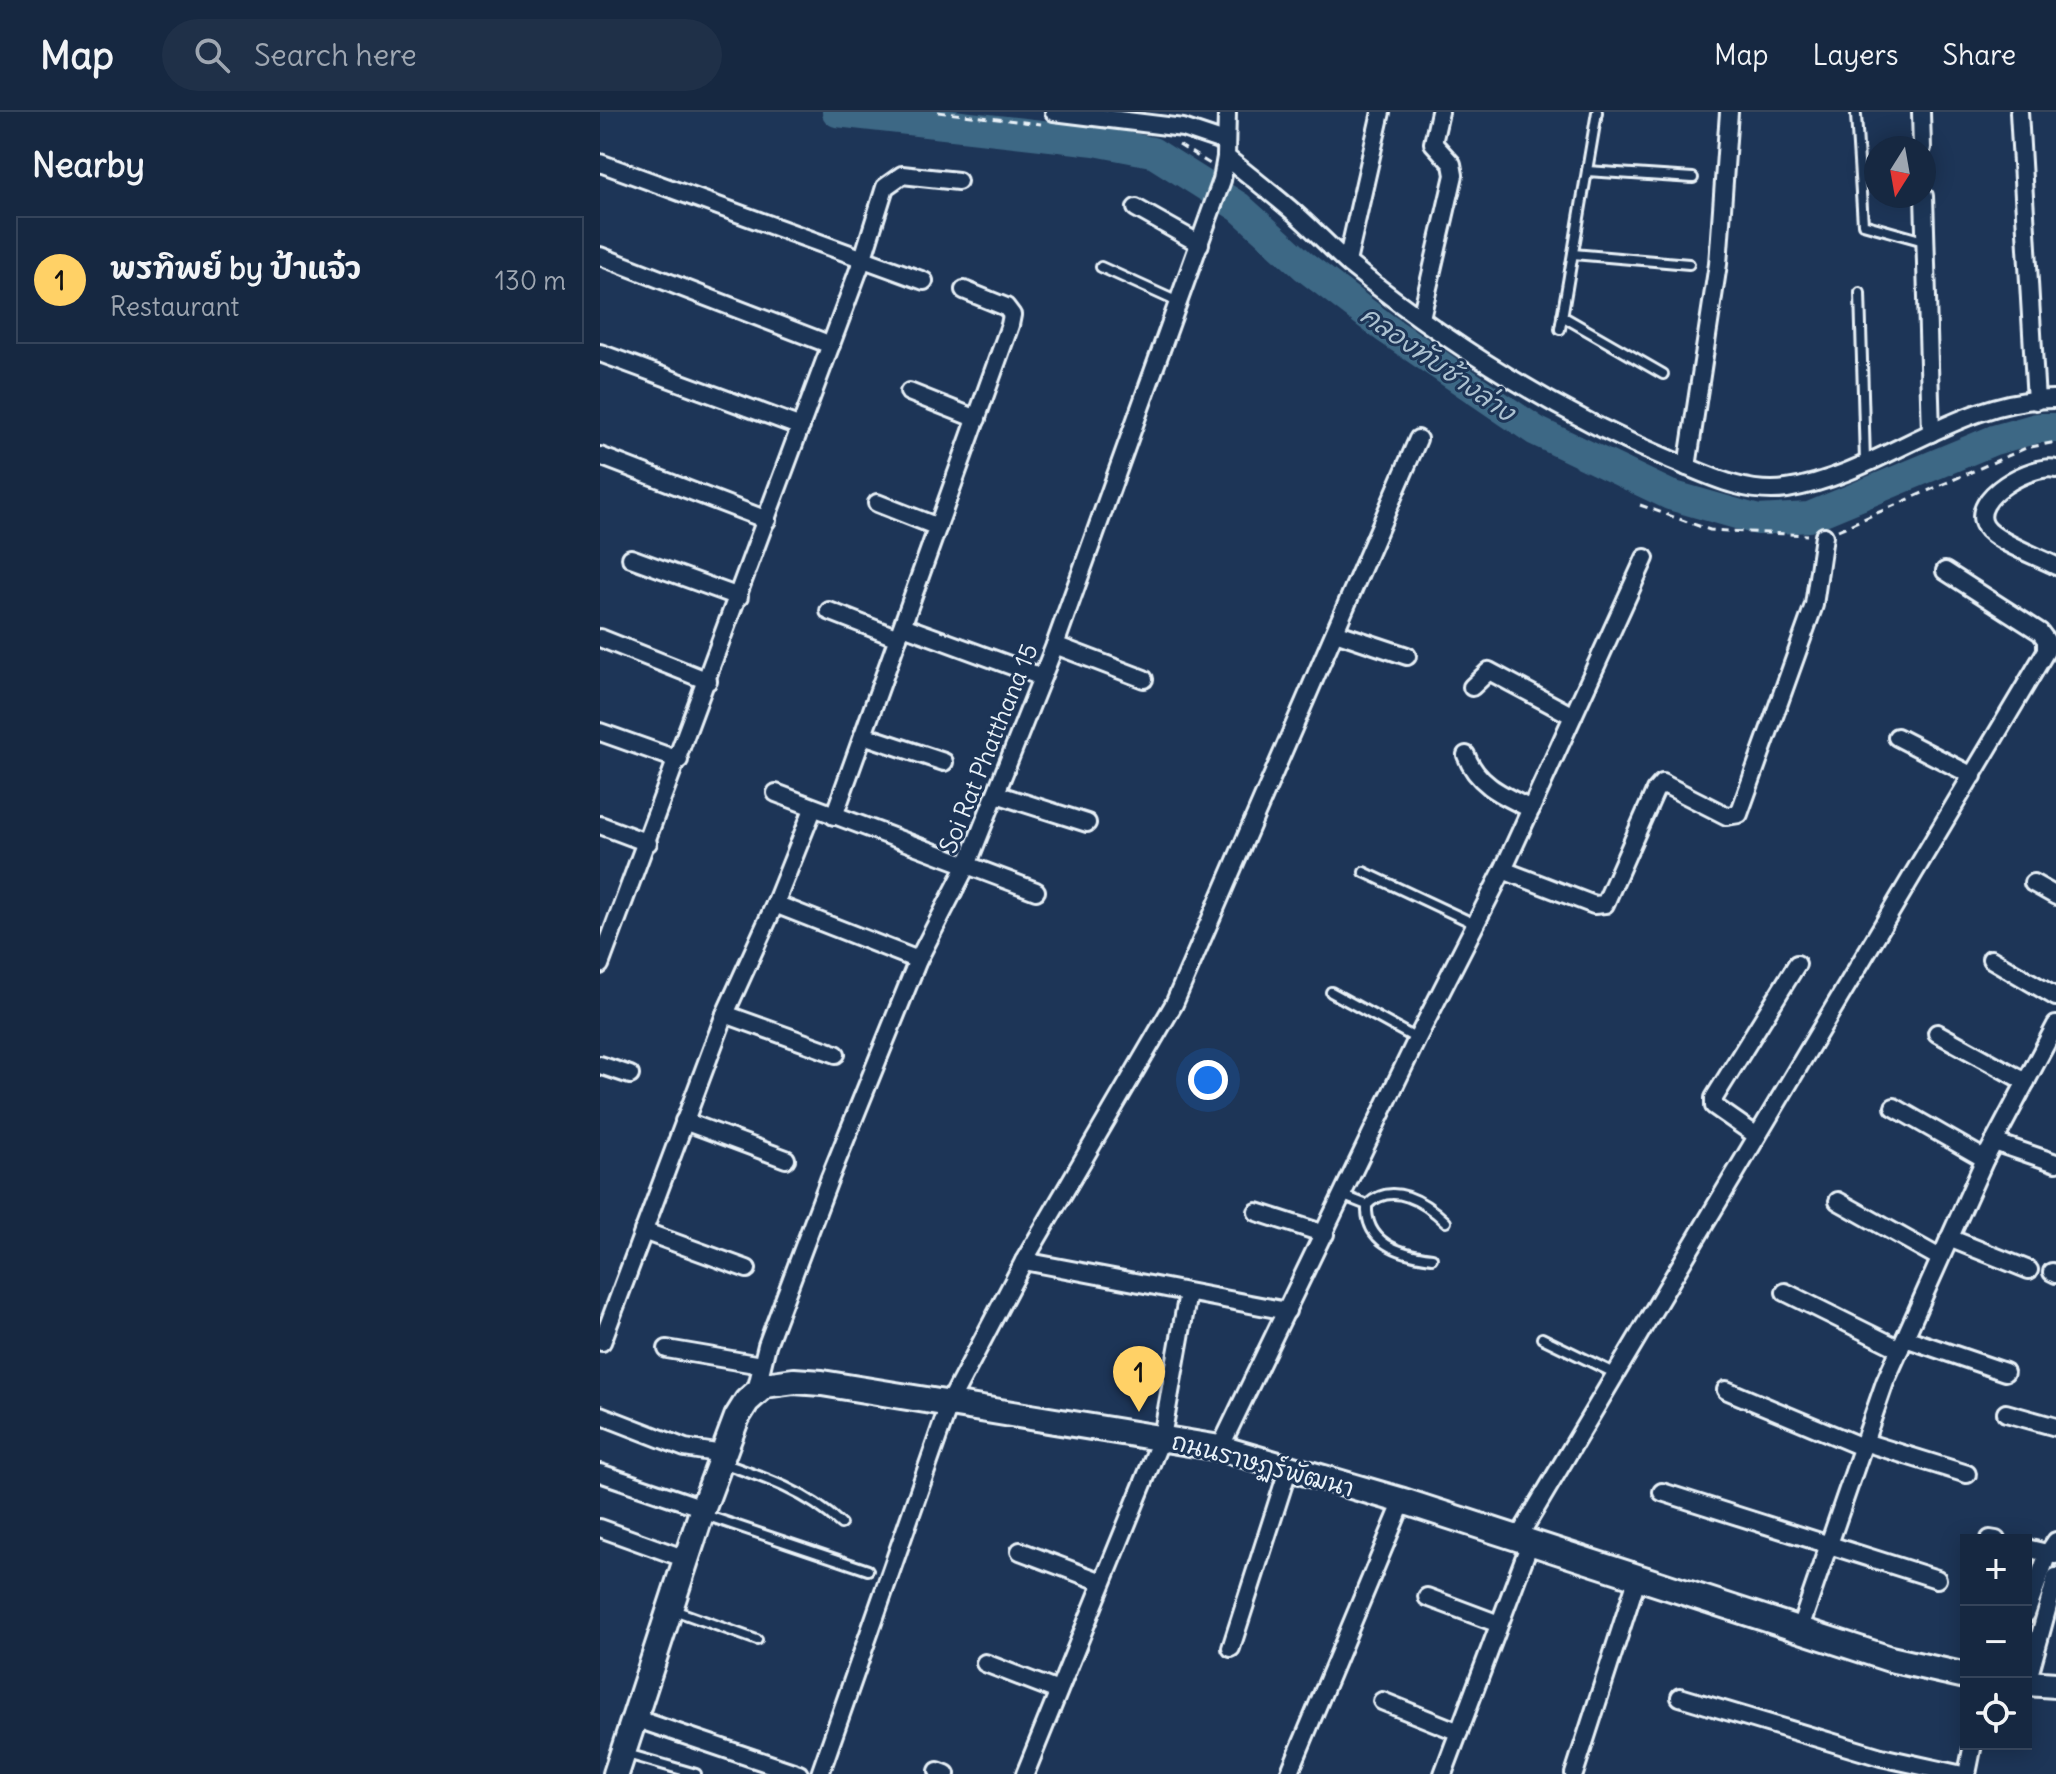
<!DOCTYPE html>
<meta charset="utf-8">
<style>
body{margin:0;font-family:Delius,"Playpen Sans Thai",sans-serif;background:#1f3048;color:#f1f3f6}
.controls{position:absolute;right:24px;bottom:24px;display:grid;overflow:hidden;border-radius:0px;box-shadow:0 4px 20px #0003}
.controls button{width:72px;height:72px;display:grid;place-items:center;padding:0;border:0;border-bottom:2px solid #35445a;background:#162841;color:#f1f3f6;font:40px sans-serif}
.compass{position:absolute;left:1264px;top:24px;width:72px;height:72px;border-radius:50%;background:#162841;box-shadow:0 4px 20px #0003;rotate:191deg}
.you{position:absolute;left:608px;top:968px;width:28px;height:28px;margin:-20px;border:6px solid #fff;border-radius:50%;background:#1a73e8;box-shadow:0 0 0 12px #1a73e833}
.badge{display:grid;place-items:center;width:52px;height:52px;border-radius:50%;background:#ffd166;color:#111;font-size:26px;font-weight:700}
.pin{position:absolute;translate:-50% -66px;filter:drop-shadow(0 2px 4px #0008)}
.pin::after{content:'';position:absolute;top:42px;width:28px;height:24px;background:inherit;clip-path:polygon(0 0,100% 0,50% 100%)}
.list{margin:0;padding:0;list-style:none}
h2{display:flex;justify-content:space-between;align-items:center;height:104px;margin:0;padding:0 32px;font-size:34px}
h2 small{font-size:26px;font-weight:400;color:#9ea6b1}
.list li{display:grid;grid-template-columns:52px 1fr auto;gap:24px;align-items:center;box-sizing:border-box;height:128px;margin:0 16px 16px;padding:0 16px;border:2px solid #35445a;border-radius:0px}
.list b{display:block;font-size:30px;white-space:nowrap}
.list p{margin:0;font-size:26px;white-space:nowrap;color:#9ea6b1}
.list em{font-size:26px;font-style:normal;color:#9ea6b1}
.icon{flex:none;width:44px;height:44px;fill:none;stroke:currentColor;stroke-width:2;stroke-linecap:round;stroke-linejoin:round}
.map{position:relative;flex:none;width:1456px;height:1662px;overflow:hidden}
header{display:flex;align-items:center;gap:48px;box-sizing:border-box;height:112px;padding:0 40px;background:#162841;border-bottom:2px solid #35445a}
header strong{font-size:38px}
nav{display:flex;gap:44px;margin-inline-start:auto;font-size:28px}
.search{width:560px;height:72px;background:#1f3048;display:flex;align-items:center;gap:20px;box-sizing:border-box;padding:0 28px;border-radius:44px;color:#9ea6b1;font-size:30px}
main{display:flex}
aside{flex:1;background:#162841}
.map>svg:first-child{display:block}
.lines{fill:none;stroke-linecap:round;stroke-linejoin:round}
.river{stroke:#3e6885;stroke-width:30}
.lane-casing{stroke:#e8f1f8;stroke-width:14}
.street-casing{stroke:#e8f1f8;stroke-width:22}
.secondary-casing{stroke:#e8f1f8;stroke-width:30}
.path{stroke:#e8f1f8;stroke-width:3;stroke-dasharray:8 6;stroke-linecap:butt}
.lane{stroke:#1d3557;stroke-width:8}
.street{stroke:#1d3557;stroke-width:16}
.secondary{stroke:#1d3557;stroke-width:24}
.labels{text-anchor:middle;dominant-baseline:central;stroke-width:6;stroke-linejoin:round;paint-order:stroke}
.street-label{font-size:24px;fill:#e8f1f8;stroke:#1d3557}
.water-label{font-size:26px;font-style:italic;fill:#acc1d0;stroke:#1d3557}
</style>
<header>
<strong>Map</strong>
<div class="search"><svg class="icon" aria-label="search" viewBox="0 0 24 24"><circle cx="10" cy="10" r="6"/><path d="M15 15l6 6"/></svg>Search here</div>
<nav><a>Map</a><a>Layers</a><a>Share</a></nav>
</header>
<main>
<aside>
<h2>Nearby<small></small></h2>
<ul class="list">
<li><span class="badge">1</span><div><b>พรทิพย์ by ป้าแจ๋ว</b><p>Restaurant</p></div><em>130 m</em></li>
</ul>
</aside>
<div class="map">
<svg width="1456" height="1662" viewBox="0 0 1456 1662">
<rect width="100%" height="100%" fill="#1d3557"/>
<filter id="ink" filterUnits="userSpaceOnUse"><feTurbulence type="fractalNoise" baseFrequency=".0125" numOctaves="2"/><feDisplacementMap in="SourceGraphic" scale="16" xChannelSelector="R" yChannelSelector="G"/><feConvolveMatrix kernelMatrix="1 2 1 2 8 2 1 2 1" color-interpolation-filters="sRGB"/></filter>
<g filter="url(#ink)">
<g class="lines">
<!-- river -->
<polyline class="river" points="237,0 495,29 552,40 639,95 704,154 785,216 936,319 1070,383 1158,408 1209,405 1394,328 1437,316 1456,316"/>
<defs>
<g id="lane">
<polyline points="1256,3 1263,112 1324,129"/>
<polyline points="987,59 1093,66"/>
<polyline points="973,142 1089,152"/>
<polyline points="501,155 578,190"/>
<polyline points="1260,181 1265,349"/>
<polyline points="962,204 1063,262"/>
<polyline points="960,217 997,0"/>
<polyline points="764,760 875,812"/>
<polyline points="731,880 817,927"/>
<path d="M744 1084 767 1093C792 1069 824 1089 846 1110"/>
<path d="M767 1093C765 1131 799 1142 832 1146"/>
<polyline points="942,1226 1014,1261"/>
<path d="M122 1351C166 1366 207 1380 241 1412"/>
<polyline points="105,1403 268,1458"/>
<polyline points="71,1497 157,1528"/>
<polyline points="27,1642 96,1662"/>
</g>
<g id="street">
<polyline points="454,0 583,16 625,30"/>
<polyline points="1321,0 1322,36"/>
<polyline points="1419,0 1436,289"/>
<path d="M626 45C650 64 674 83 697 103 715 119 732 137 750 153 847 231 955 300 1071 348 1107 363 1146 383 1187 377 1279 363 1359 285 1456 287"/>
<polyline points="0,51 324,169"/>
<polyline points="1324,84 1331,321"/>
<polyline points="536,96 600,132"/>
<polyline points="0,144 231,233"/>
<polyline points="747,150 781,0"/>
<polyline points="821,206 854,63 852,52 833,31 840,0"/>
<polyline points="0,241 201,315"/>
<polyline points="309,280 377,307"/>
<polyline points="0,344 167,408"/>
<polyline points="1087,355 1118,152 1129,0"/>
<path d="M1456 357C1433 351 1368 386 1385 414 1394 429 1439 445 1456 454"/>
<polyline points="277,391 338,415"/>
<polyline points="31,446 139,485"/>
<polyline points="229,499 298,526"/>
<polyline points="303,514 442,565"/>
<polyline points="735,520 807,544"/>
<polyline points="0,526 108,569"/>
<polyline points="455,533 544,567"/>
<polyline points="872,575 889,559 973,604"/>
<polyline points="0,620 79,648"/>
<polyline points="263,623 344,650"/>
<polyline points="1297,625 1373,664"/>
<path d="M866 643C877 673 904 684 931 697"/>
<polyline points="176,681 436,779"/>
<polyline points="396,682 487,711"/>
<polyline points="234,704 410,213 412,203 406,195 364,178"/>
<polyline points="0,713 48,731"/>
<polyline points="903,758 994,793 1005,792 1055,679 1062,671 1127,704 1139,702 1214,493 1224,424"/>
<polyline points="1433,771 1456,784"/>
<polyline points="175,792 318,848"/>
<polyline points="1391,847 1456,885"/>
<polyline points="0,853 262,149 285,75 302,63 358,69"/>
<polyline points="125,902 236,942"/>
<polyline points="1337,921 1426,970"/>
<polyline points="0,953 30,963"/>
<polyline points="1294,995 1385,1047"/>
<polyline points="84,1009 186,1047"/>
<polyline points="1157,1024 1114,994 1114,986 1197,852"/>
<polyline points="1394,1030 1456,1051"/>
<polyline points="1238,1089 1340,1146"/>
<polyline points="657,1100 725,1122"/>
<polyline points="43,1119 147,1157"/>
<polyline points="1349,1126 1429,1158"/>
<polyline points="424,1149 687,1199"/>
<polyline points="1452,1160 1456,1162"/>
<polyline points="1185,1180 1300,1237"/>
<polyline points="1305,1226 1405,1260"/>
<polyline points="2,1230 125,902 175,792 213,697"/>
<polyline points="67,1237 161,1253"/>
<polyline points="1126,1278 1262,1335"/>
<polyline points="156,1279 167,1233 229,1068 318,848 368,751 455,533 622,68 626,45 627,0"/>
<polyline points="1406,1301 1456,1315"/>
<polyline points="0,1303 85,1336 122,1342"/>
<polyline points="1264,1330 1367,1362"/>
<polyline points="620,1336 817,927 903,758 1045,446"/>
<polyline points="0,1361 103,1396"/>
<polyline points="1062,1380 1337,1467"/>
<polyline points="0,1416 86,1447"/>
<polyline points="918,1426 1446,539 1446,528 1440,520 1345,459"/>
<polyline points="1390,1427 1396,1428"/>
<polyline points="1426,1436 1455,1443"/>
<polyline points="420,1439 502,1470"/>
<polyline points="827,1485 899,1512"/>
<polyline points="1426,1502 1448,1441 1456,1429"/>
<polyline points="1199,1519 1285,1270 1385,1047 1456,913"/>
<polyline points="631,1536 688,1358"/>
<polyline points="385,1551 458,1579"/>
<polyline points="1427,1571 1456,1465"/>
<polyline points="1080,1585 1281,1645 1358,1662"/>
<polyline points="782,1589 859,1620"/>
<polyline points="34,1606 199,1662"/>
<polyline points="338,1659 346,1662"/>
<polyline points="220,1662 350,1290 424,1149 574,892 818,327"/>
<polyline points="425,1662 562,1325 588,1181"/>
<polyline points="689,1662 803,1389"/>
<polyline points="843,1662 930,1431"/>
<polyline points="974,1662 1037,1467"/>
<polyline points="1367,1662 1373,1632"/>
</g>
<g id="secondary">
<polyline points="1426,1571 1456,1573"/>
<polyline points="16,1662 103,1396 137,1305 147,1289 165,1273 194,1269 222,1271 620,1336 803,1389 1290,1547 1366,1564"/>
</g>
</defs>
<!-- lane casing -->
<use href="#lane" class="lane-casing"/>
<!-- street casing -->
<use href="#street" class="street-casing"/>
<!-- secondary casing -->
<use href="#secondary" class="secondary-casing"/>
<!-- path -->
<g class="path">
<polyline points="338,0 441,12"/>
<polyline points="579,33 610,52"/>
<polyline points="1040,393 1110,418 1207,423"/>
<polyline points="1238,418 1426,336 1456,330"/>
</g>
<!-- lane -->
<use href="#lane" class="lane"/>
<!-- street -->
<use href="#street" class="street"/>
<!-- secondary -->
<use href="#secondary" class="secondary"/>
</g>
</g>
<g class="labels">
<!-- street labels -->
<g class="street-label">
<text transform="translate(388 636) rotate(-68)">Soi Rat Phatthana 15</text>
<text transform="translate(663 1352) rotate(15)">ถนนราษฏร์พัฒนา</text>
</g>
<!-- water labels -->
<g class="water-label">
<text transform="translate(838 251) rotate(35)">คลองทับช้างล่าง</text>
</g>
</g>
</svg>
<div class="controls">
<button>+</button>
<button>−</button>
<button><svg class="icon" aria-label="locate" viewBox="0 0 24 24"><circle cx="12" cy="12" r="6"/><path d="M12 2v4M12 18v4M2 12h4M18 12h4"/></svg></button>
</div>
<svg class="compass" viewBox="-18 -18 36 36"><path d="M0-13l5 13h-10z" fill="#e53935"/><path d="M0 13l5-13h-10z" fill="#9ea6b1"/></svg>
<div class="you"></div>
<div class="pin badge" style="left:539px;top:1300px">1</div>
</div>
</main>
